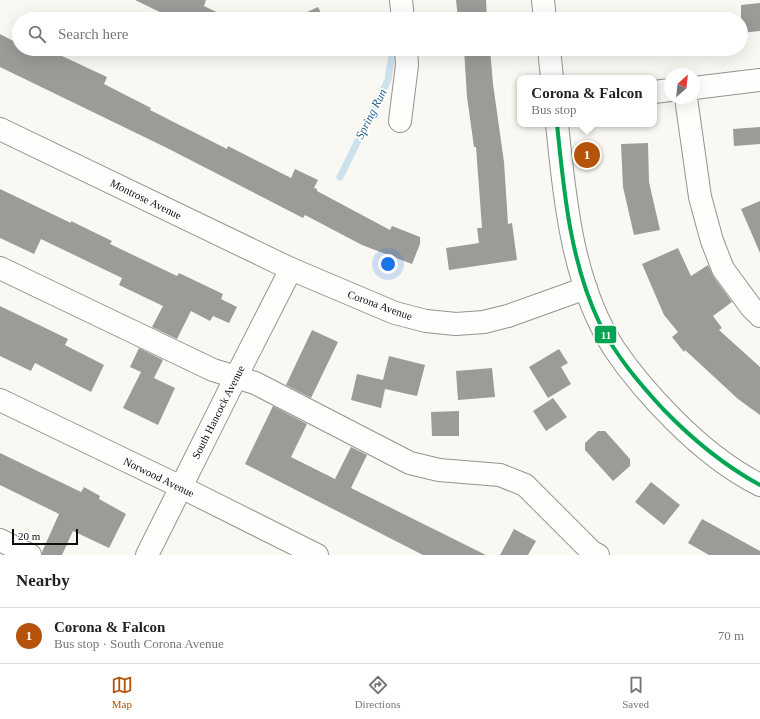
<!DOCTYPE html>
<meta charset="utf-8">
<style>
body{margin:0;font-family:Georgia,serif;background:#f2f2f2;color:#222}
.compass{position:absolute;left:664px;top:68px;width:36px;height:36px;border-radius:50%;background:#fff;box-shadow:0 4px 16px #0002;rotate:27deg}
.scale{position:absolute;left:12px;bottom:10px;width:66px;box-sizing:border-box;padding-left:4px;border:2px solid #0d0d0d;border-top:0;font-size:11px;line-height:14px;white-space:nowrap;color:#0d0d0d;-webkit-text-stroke:3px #fff;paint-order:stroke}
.you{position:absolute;left:388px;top:264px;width:14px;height:14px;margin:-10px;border:3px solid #fff;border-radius:50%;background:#1a73e8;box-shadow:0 0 0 6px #1a73e833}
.badge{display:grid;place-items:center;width:26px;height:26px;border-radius:50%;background:#b45309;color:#fff;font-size:13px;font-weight:700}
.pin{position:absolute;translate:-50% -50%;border:2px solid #fff;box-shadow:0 1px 4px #0006}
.popup{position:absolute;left:517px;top:75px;width:140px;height:52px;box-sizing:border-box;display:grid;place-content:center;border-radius:8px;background:#fff;filter:drop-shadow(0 1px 3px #0005);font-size:13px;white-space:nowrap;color:#767676}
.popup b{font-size:15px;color:#222}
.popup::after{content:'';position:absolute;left:50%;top:100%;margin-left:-8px;border:8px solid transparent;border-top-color:#fff}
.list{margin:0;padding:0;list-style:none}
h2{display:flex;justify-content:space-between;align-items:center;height:52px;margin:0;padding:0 16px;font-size:17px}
h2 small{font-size:13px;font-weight:400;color:#767676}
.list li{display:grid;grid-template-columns:26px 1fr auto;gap:12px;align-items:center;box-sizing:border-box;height:56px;padding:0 16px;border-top:1px solid #e0e0e0}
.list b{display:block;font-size:15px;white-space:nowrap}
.list p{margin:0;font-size:13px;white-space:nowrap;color:#767676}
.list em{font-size:13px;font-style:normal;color:#767676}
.icon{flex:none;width:22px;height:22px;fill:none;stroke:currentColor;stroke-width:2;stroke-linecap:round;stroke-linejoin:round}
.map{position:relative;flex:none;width:760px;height:555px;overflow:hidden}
.search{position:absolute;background:#fff;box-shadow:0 4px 16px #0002;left:12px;right:12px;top:12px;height:44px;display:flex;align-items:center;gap:10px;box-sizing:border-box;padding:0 14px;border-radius:22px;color:#767676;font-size:15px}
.sheet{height:108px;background:#fff}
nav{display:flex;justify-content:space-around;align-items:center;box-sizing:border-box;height:56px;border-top:1px solid #e0e0e0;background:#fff;font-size:11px;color:#767676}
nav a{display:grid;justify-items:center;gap:2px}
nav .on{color:#b45309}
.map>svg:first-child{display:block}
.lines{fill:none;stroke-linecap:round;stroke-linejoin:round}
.stream{stroke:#cde2ef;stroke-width:7}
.building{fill:#9d9b98}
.minor-casing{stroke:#949390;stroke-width:24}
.minor{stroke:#fefefd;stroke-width:22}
.bus-1-casing{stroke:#fff;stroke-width:7}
.bus-1{stroke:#00a651;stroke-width:4}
.labels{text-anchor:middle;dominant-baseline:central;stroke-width:4;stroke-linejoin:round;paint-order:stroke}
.street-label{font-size:11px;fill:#0d0d0d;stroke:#fff}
.water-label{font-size:12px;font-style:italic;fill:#275f8e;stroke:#fff}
.line-badge{stroke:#fff;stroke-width:1.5}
.badge-label{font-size:11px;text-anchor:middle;font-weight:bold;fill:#fff}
</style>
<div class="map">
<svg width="760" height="555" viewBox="0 0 760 555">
<rect width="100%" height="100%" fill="#faf8f2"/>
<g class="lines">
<!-- stream -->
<polyline class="stream" points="340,177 388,80 393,49"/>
</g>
<!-- building -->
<g class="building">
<polygon points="135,0 206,0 204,6 231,19 174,19"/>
<polygon points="456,0 486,0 487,19 458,19"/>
<polygon points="760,3 760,31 741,33 741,5"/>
<polygon points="318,7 324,19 292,19"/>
<polygon points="0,34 19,44 19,49 47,49 107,77 104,84 151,108 150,110 227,149 228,146 291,178 295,169 318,180 314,188 317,189 317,191 390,230 392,226 420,237 420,244 412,264 362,245 305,215 303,218 167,148 0,67"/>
<polygon points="464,49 490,49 493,84 504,162 508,224 512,223 517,260 449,270 446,248 479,243 477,228 482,228 476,147 474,147 467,97"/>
<polygon points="760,127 760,144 734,146 733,129"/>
<polygon points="648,143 649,182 660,230 634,235 623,187 621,144"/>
<polygon points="0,189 71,223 71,221 112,241 110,244 177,276 179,273 223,294 221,299 237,307 229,323 213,316 210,321 191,311 177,339 152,327 163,306 119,285 122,278 41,239 34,254 0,238"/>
<polygon points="760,201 760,253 741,209"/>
<polygon points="678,248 691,276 708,265 713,276 732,302 713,316 722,328 719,330 760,367 760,415 738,399 685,350 684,352 672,337 678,332 664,315 642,264"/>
<polygon points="0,306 68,339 65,345 104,365 91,392 35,363 31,371 0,356"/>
<polygon points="312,330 338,342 311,398 286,385"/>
<polygon points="139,348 163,360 154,378 175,388 158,425 123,408 141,372 130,367"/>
<polygon points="559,349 568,363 561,367 571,384 548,398 529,367"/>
<polygon points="389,356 425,365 417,396 385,389 381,408 351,400 357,374 383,380"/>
<polygon points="492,368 495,397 458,400 456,371"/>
<polygon points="553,398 567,417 546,431 533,411"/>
<polygon points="273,406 307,424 291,457 335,479 351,447 367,455 351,488 486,555 423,555 245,464"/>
<polygon points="459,411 459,436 432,436 431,412"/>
<polygon points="598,431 605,431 630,459 630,466 613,481 585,450 585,443"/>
<polygon points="0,453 81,492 84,487 100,496 99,499 126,514 109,548 73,531 62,555 42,555 42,552 59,514 0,485"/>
<polygon points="651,482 680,505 664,525 635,502"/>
<polygon points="702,519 760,551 760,555 709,555 688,543"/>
<polygon points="514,529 536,541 528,555 500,555"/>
</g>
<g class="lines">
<defs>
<g id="minor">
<polyline points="401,0 403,19"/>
<polyline points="543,0 545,19"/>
<polyline points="549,49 552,78"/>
<polyline points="694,88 760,80"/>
<polyline points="654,92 670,90"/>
<polyline points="686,98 700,197 712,241 723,269 751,307 760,316"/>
<polyline points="400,121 407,65 406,49"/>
<path d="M557 124C565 200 572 284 615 350 632 375 653 399 674 420 699 445 728 469 760 485"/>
<polyline points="0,129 291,269 395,313 426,321 456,324 484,322 508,316 586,288"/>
<polyline points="0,268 213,370 255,383 410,463 439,470 500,475 525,485 592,552 598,555"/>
<polyline points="0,400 181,487 317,555"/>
<polyline points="0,540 30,555"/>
<polyline points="147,555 236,377 291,269"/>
</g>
</defs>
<!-- minor casing -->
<use href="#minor" class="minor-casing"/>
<!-- minor -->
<use href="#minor" class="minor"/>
<defs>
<path id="bus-1" d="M557 124C564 192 570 262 600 324 616 356 639 383 663 409 692 439 723 465 760 485"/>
</defs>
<!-- bus-1 casing -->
<use href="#bus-1" class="bus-1-casing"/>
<!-- bus-1 -->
<use href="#bus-1" class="bus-1"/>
</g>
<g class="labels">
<!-- street labels -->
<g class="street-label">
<text transform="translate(146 199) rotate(26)">Montrose Avenue</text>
<text transform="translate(380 305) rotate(20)">Corona Avenue</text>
<text transform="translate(218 412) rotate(-63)">South Hancock Avenue</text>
<text transform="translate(159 477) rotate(26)">Norwood Avenue</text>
</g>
<!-- water labels -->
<g class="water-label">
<text transform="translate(371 114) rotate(-63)">Spring Run</text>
</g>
</g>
<rect class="line-badge" x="594" y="325" width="23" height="19" rx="4" fill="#00a651"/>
<g class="badge-label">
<text x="606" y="339">11</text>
</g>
</svg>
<svg class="compass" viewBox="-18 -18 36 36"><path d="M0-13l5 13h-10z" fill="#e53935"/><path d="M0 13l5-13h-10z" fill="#767676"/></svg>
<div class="scale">20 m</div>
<div class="you"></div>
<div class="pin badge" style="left:587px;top:155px">1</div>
<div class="popup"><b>Corona &amp; Falcon</b>Bus stop</div>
<div class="search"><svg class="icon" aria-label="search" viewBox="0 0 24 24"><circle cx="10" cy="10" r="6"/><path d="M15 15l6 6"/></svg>Search here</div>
</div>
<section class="sheet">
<h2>Nearby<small></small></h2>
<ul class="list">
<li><span class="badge">1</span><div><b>Corona &amp; Falcon</b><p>Bus stop · South Corona Avenue</p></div><em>70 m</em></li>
</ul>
</section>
<nav>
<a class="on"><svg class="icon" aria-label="map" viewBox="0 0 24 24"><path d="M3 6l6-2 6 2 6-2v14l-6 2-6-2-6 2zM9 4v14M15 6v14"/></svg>Map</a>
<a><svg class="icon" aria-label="directions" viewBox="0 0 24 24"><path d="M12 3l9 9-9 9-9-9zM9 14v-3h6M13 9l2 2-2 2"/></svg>Directions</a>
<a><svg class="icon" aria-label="saved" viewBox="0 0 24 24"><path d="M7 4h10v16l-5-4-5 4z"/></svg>Saved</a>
</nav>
